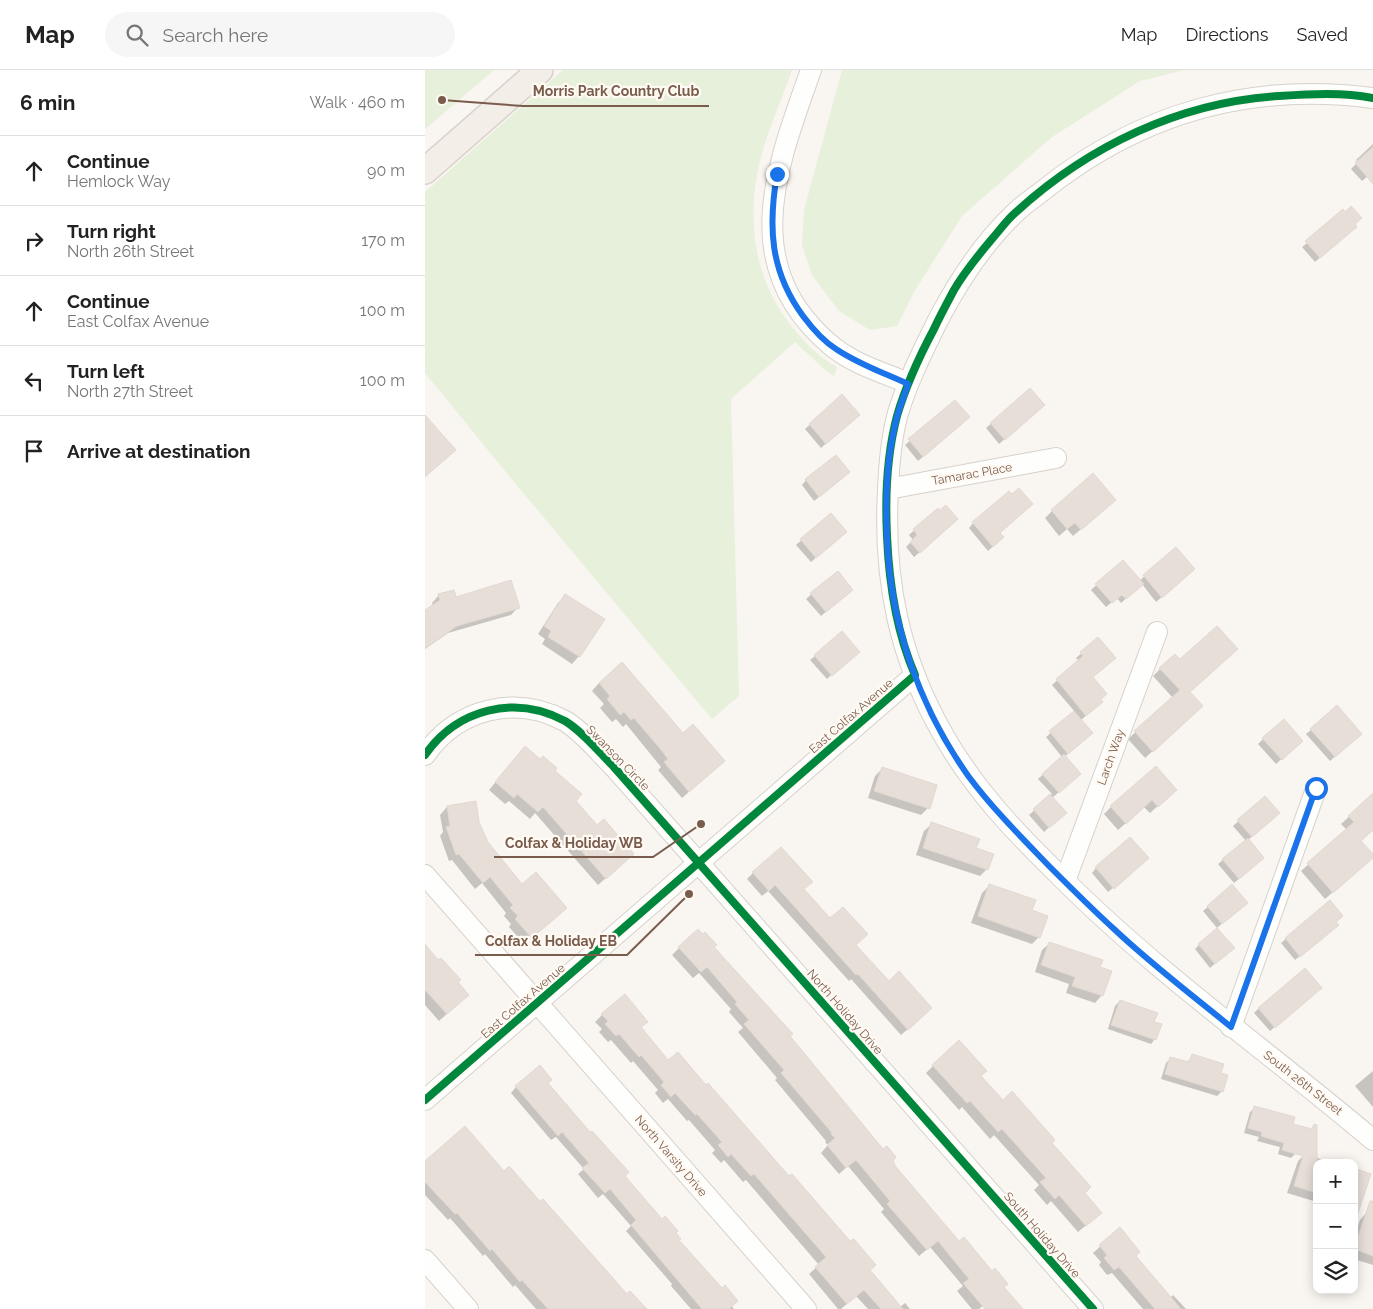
<!DOCTYPE html>
<meta charset="utf-8">
<style>
body{margin:0;font-family:Raleway,sans-serif;background:#f6f6f6;color:#222}
.controls{position:absolute;right:15px;bottom:15px;display:grid;overflow:hidden;border-radius:10px;box-shadow:0 2px 12px #0003}
.controls button{width:45px;height:45px;display:grid;place-items:center;padding:0;border:0;border-bottom:1px solid #e0e0e0;background:#fff;color:#222;font:25px sans-serif}
.stop{position:absolute;width:15px;height:15px;margin:-11px;border:4px solid #1a73e8;border-radius:50%;background:#fff}
.stop.end{background:#1a73e8;border-color:#fff;box-shadow:0 1px 5px #0008}
.list{margin:0;padding:0;list-style:none}
h2{display:flex;justify-content:space-between;align-items:center;height:65px;margin:0;padding:0 20px;font-size:21px}
h2 small{font-size:16px;font-weight:400;color:#767676}
.list li{display:grid;grid-template-columns:32px 1fr auto;gap:15px;align-items:center;box-sizing:border-box;height:70px;padding:0 20px;border-top:1px solid #e0e0e0}
.list b{display:block;font-size:19px;white-space:nowrap}
.list p{margin:0;font-size:16px;white-space:nowrap;color:#767676}
.list em{font-size:16px;font-style:normal;color:#767676}
.icon{flex:none;width:28px;height:28px;fill:none;stroke:currentColor;stroke-width:2;stroke-linecap:round;stroke-linejoin:round}
.map{position:relative;flex:none;width:948px;height:1239px;overflow:hidden}
header{display:flex;align-items:center;gap:30px;box-sizing:border-box;height:70px;padding:0 25px;background:#fff;border-bottom:1px solid #e0e0e0}
header strong{font-size:24px}
nav{display:flex;gap:28px;margin-inline-start:auto;font-size:18px}
.search{width:350px;height:45px;background:#f6f6f6;display:flex;align-items:center;gap:12px;box-sizing:border-box;padding:0 18px;border-radius:28px;color:#767676;font-size:19px}
main{display:flex}
aside{flex:1;background:#fff}
.map>svg:first-child{display:block}
.green{fill:#e7f0db}
.shadow{fill:#0003}
.building{fill:#e6ded7;stroke:#e2d8d2}
.lines{fill:none;stroke-linecap:round;stroke-linejoin:round}
.minor-casing{stroke:#d7d1cb;stroke-width:22}
.major-casing{stroke:#dad1cc;stroke-width:28}
.minor{stroke:#fefefd;stroke-width:20}
.major{stroke:#f3eee8;stroke-width:25}
.cycleway-casing{stroke:#fffaf3;stroke-width:11}
.cycleway{stroke:#00873e;stroke-width:8}
.route{stroke:#1a73e8;stroke-width:6}
.labels{text-anchor:middle;dominant-baseline:central;stroke-width:4.5;stroke-linejoin:round;paint-order:stroke}
.street-label{font-size:12px;fill:#7a5c4d;stroke:#fffaf3}
.leader{fill:none;stroke:#7a5c4d;stroke-width:2}
.callout-dot{fill:#7a5c4d;stroke:#fffaf3;stroke-width:2}
.callout-label{font-size:14px;text-anchor:middle;font-weight:bold;fill:#7a5c4d;stroke:#fffaf3;stroke-width:4.5;stroke-linejoin:round;paint-order:stroke}
</style>
<header>
<strong>Map</strong>
<div class="search"><svg class="icon" aria-label="search" viewBox="0 0 24 24"><circle cx="10" cy="10" r="6"/><path d="M15 15l6 6"/></svg>Search here</div>
<nav><a>Map</a><a>Directions</a><a>Saved</a></nav>
</header>
<main>
<aside>
<h2>6 min<small>Walk · 460 m</small></h2>
<ul class="list">
<li><svg class="icon" aria-label="ahead" viewBox="0 0 24 24"><path d="M12 20V5M6 11l6-6 6 6"/></svg><div><b>Continue</b><p>Hemlock Way</p></div><em>90 m</em></li>
<li><svg class="icon" aria-label="right" viewBox="0 0 24 24"><path d="M7 20v-9h11M14 6l5 5-5 5"/></svg><div><b>Turn right</b><p>North 26th Street</p></div><em>170 m</em></li>
<li><svg class="icon" aria-label="ahead" viewBox="0 0 24 24"><path d="M12 20V5M6 11l6-6 6 6"/></svg><div><b>Continue</b><p>East Colfax Avenue</p></div><em>100 m</em></li>
<li><svg class="icon" aria-label="left" viewBox="0 0 24 24"><path d="M17 20v-9H6M10 6l-5 5 5 5"/></svg><div><b>Turn left</b><p>North 27th Street</p></div><em>100 m</em></li>
<li><svg class="icon" aria-label="arrive" viewBox="0 0 24 24"><path d="M6 21V4h12l-3 4 3 4H6"/></svg><div><b>Arrive at destination</b></div></li>
</ul>
</aside>
<div class="map">
<svg width="948" height="1239" viewBox="0 0 948 1239">
<rect width="100%" height="100%" fill="#f9f5f0"/>
<!-- green -->
<g class="green">
<polygon points="0,0 69,0 0,59"/>
<path d="M138 0H367C357 29 344 57 336 87 321 144 327 206 365 254 378 271 393 287 412 297L409 306 399 299 370 272 306 329 314 626 287 649 89 412 0 303V122Z"/>
<polygon points="417,0 759,0 715,11 627,67 537,146 489,222 472,256 445,260 414,241 387,205 377,175 379,140"/>
</g>
<!-- shadow -->
<g class="shadow">
<polygon points="948,74 948,102 937,111 926,99 933,92 931,90"/>
<polygon points="920,143 928,154 926,161 890,192 877,177"/>
<polygon points="605,320 614,340 574,374 561,358"/>
<polygon points="417,326 429,349 396,378 380,359"/>
<polygon points="530,332 539,352 493,391 480,375"/>
<polygon points="419,407 389,431 377,415 381,410"/>
<polygon points="682,437 648,466 642,459 634,466 620,448 627,441"/>
<polygon points="512,439 527,454 489,487 481,477 488,470 484,465"/>
<polygon points="405,445 416,466 386,492 371,475"/>
<polygon points="548,453 574,463 573,472 563,481 544,458"/>
<polygon points="751,479 764,504 731,532 717,514 696,533 692,528 681,537 666,520 698,491 714,511"/>
<polygon points="412,502 422,524 396,546 381,529"/>
<polygon points="14,525 30,529 93,537 86,545 23,563 0,579 0,541 8,536 7,533"/>
<polygon points="140,526 154,586 147,594 117,574 120,569 113,564 133,533"/>
<polygon points="673,569 667,607 675,629 672,636 656,650 662,668 639,687 650,708 627,728 635,747 619,762 604,745 627,724 613,709 637,687 621,667 650,642 627,615 654,591 651,588"/>
<polygon points="390,586 428,586 402,609 385,590"/>
<polygon points="754,591 769,644 720,688 703,669 748,628 728,606 735,599"/>
<polygon points="174,613 258,665 291,698 257,728 233,700 236,697 201,654 198,657 191,649 187,652 175,638 179,634 167,621"/>
<polygon points="858,650 872,675 851,694 833,674"/>
<polygon points="886,660 931,668 905,691 881,664"/>
<polygon points="93,685 115,691 128,701 149,731 200,791 173,815 110,743 105,749 84,731 80,734 64,720"/>
<polygon points="457,699 503,738 496,745 443,728 450,706"/>
<polygon points="948,725 948,760 935,771 948,787 900,829 876,801 922,760 916,754"/>
<polygon points="743,727 725,743 719,737 693,760 679,744 686,737"/>
<polygon points="840,728 849,748 823,770 833,793 809,813 793,794 821,771 808,756"/>
<polygon points="22,737 53,753 62,773 97,815 141,838 99,874 84,857 86,854 79,846 81,843 57,813 50,819 27,790 24,791 15,766 18,762 15,745"/>
<polygon points="507,754 562,799 555,806 491,785 499,761"/>
<polygon points="718,793 683,822 667,803 671,798"/>
<polygon points="328,803 378,820 463,913 499,945 476,965 426,909 424,911 343,821 337,826 322,809"/>
<polygon points="564,816 606,841 614,867 607,874 546,853 557,823"/>
<polygon points="807,816 816,837 792,858 778,841"/>
<polygon points="905,832 910,852 907,859 870,890 856,873"/>
<polygon points="625,873 674,898 677,925 670,933 641,923 644,914 610,902 617,880"/>
<polygon points="774,875 803,882 785,898 770,879"/>
<polygon points="0,876 31,913 35,932 14,951 0,935"/>
<polygon points="288,877 470,1098 534,1172 578,1217 596,1239 562,1239 559,1235 554,1239 547,1239 532,1221 538,1216 505,1177 494,1186 456,1142 459,1139 423,1096 414,1104 396,1083 403,1075 400,1072 401,1071 350,1010 352,1008 313,962 318,958 304,942 306,939 274,903 268,908 247,885 254,878"/>
<polygon points="891,922 845,961 829,943 834,938"/>
<polygon points="695,931 728,953 730,969 726,974 683,959 690,936"/>
<polygon points="177,945 215,958 243,992 444,1200 475,1237 480,1233 485,1239 443,1239 431,1226 416,1239 413,1239 384,1204 394,1195 321,1110 318,1112 299,1090 296,1093 287,1083 290,1080 264,1050 262,1051 243,1029 238,1033 230,1023 233,1020 208,991 206,993 186,970 183,972 174,962 177,959 170,952"/>
<polygon points="767,986 794,1004 797,1021 792,1026 736,1009 741,993 746,988 762,993"/>
<polygon points="508,996 555,1006 578,1031 625,1073 658,1124 676,1143 653,1162 626,1131 622,1135 609,1120 614,1115 569,1065 565,1069 537,1037 534,1040 501,1003"/>
<polygon points="948,1001 948,1037 930,1016"/>
<polygon points="122,1013 198,1106 249,1163 253,1170 309,1239 266,1239 246,1216 247,1214 201,1161 206,1156 178,1124 173,1128 153,1104 159,1099 131,1067 126,1070 86,1023 91,1017"/>
<polygon points="830,1038 867,1055 871,1083 866,1088 853,1084 855,1077 832,1071 834,1067 819,1063 825,1042"/>
<polygon points="880,1084 908,1093 892,1093 892,1132 862,1123 873,1091"/>
<polygon points="0,1093 79,1103 202,1226 219,1239 111,1239 90,1215 88,1217 60,1184 58,1186 25,1148 23,1150 0,1125"/>
<polygon points="942,1142 948,1144 948,1195 929,1189 929,1167 935,1150"/>
<polygon points="695,1159 709,1186 745,1228 748,1225 761,1239 718,1239 687,1203 682,1205 674,1195 676,1192 668,1183"/>
</g>
<!-- building -->
<g class="building">
<polygon points="948,77 948,114 930,93"/>
<polygon points="926,136 937,148 930,154 932,157 895,188 880,171 918,139 920,142"/>
<polygon points="605,318 620,335 580,370 565,353"/>
<polygon points="417,324 435,345 401,374 384,354"/>
<polygon points="530,330 545,347 498,387 483,369"/>
<polygon points="0,345 31,380 0,407"/>
<polygon points="411,385 425,402 394,427 380,409"/>
<polygon points="668,403 691,430 656,460 650,453 642,459 626,440"/>
<polygon points="594,418 608,434 575,463 579,467 568,477 547,452 584,421 587,424"/>
<polygon points="521,435 533,449 495,483 485,472 492,465 488,459 513,438 515,440"/>
<polygon points="406,443 422,462 391,488 375,469"/>
<polygon points="751,477 770,499 737,528 718,505"/>
<polygon points="698,490 719,514 701,529 697,525 687,533 670,514"/>
<polygon points="413,501 428,520 401,542 385,523"/>
<polygon points="86,510 95,538 32,556 0,578 0,540 15,530 13,524 29,520 31,527"/>
<polygon points="140,524 180,549 155,587 123,567 126,561 119,556"/>
<polygon points="792,556 813,579 765,622 778,636 728,682 709,661 755,620 734,598 750,584 755,589"/>
<polygon points="417,561 435,582 407,606 389,585"/>
<polygon points="673,567 691,588 668,607 682,624 676,629 678,632 661,646 631,609 658,586 655,582"/>
<polygon points="197,592 258,663 268,654 300,691 264,722 239,692 243,689 237,681 209,648 206,650 199,642 195,645 182,629 185,626 174,613"/>
<polygon points="912,635 937,664 910,687 885,659"/>
<polygon points="649,641 668,663 643,684 624,661"/>
<polygon points="859,649 878,671 857,690 837,668"/>
<polygon points="100,676 115,689 118,686 132,698 130,701 157,724 151,731 172,755 179,749 209,784 181,809 118,737 113,742 92,724 89,728 70,712"/>
<polygon points="639,684 656,704 634,723 617,704"/>
<polygon points="731,696 752,720 733,737 727,730 701,754 685,736"/>
<polygon points="457,697 512,715 505,739 449,721"/>
<polygon points="948,723 948,760 936,771 948,784 948,788 908,823 882,793 929,752 923,746"/>
<polygon points="625,724 642,743 624,758 608,739"/>
<polygon points="840,726 855,743 827,767 812,750"/>
<polygon points="51,731 54,752 63,772 97,814 111,802 142,838 107,868 90,849 93,846 85,838 88,835 65,807 58,813 34,784 31,785 21,757 25,756 22,736"/>
<polygon points="506,752 555,769 551,778 569,784 563,800 498,778"/>
<polygon points="705,767 724,788 689,819 670,797"/>
<polygon points="823,768 839,788 814,809 797,789"/>
<polygon points="356,777 388,812 379,819 405,848 418,837 443,864 431,875 464,911 474,901 507,938 483,960 433,904 431,905 350,815 344,821 327,802"/>
<polygon points="564,814 611,830 607,840 623,846 615,868 553,846"/>
<polygon points="807,814 823,833 797,854 782,836"/>
<polygon points="905,830 918,846 911,852 914,855 875,887 860,868"/>
<polygon points="792,858 810,878 790,894 773,874"/>
<polygon points="273,859 278,864 280,862 292,875 289,877 368,964 365,966 458,1079 462,1076 471,1087 468,1091 471,1097 534,1171 539,1167 567,1201 570,1198 583,1214 579,1217 598,1239 560,1239 538,1213 544,1209 513,1171 502,1180 462,1134 465,1131 431,1090 421,1098 402,1075 410,1068 406,1064 407,1063 356,1003 359,1000 319,954 324,950 310,934 312,932 282,897 276,902 253,877"/>
<polygon points="624,872 678,890 675,897 687,901 678,926 647,916 650,907 616,895"/>
<polygon points="0,874 13,890 16,888 36,910 33,912 44,925 22,944 0,920"/>
<polygon points="880,898 897,918 850,958 833,938"/>
<polygon points="200,924 223,952 216,957 243,990 253,982 281,1015 283,1013 364,1106 367,1104 425,1171 429,1169 451,1195 445,1200 478,1239 456,1239 439,1220 422,1234 390,1197 401,1187 329,1104 326,1106 306,1084 303,1087 293,1075 297,1072 272,1044 270,1045 250,1023 246,1027 236,1015 239,1012 216,985 214,987 194,964 191,966 180,954 183,951 176,944"/>
<polygon points="695,930 733,943 729,952 737,954 731,970 686,955"/>
<polygon points="534,970 562,1001 556,1006 578,1030 587,1021 630,1070 627,1073 666,1117 660,1123 677,1143 661,1156 634,1125 630,1129 615,1112 621,1108 577,1059 573,1062 545,1031 542,1033 507,995"/>
<polygon points="767,984 799,994 796,1003 803,1005 798,1022 740,1004 745,987 764,992"/>
<polygon points="115,995 127,1010 123,1013 165,1062 167,1061 204,1102 200,1106 237,1149 240,1146 253,1161 251,1163 256,1169 254,1170 297,1218 300,1215 313,1231 304,1239 277,1239 206,1155 211,1150 185,1119 180,1123 157,1098 164,1093 137,1062 133,1066 90,1016"/>
<polygon points="829,1036 870,1047 868,1054 887,1059 889,1054 892,1055 892,1123 869,1116 878,1086 857,1080 859,1073 836,1066 837,1062 823,1058"/>
<polygon points="40,1056 79,1101 84,1096 113,1129 115,1131 118,1129 202,1224 205,1221 222,1239 123,1239 97,1210 95,1212 67,1179 65,1181 32,1143 30,1144 0,1112 0,1091"/>
<polygon points="929,1098 946,1104 932,1146 929,1145"/>
<polygon points="945,1131 948,1131 948,1186 929,1179"/>
<polygon points="695,1157 715,1182 711,1186 756,1239 730,1239 694,1197 689,1200 679,1188 682,1185 674,1175"/>
</g>
<g class="lines">
<defs>
<g id="minor">
<path d="M386 0C351 99 311 197 408 277 429 294 459 303 483 313"/>
<path d="M948 28C827 12 716 43 620 119 610 127 599 134 590 143 558 173 533 212 513 250 498 281 483 310 473 343 466 368 464 394 463 420 458 510 474 588 519 666 549 719 590 762 633 804 730 902 843 981 948 1070"/>
<polyline points="463,419 631,388"/>
<path d="M0 685C32 639 90 624 140 651 158 662 173 681 188 696L668 1239"/>
<polyline points="0,805 381,1239"/>
<polyline points="640,811 732,562"/>
<polyline points="806,957 891,719"/>
<polyline points="0,1030 490,605"/>
<polyline points="0,1190 43,1239"/>
</g>
<polyline id="major" points="0,101 115,0"/>
</defs>
<!-- minor casing -->
<use href="#minor" class="minor-casing"/>
<!-- major casing -->
<use href="#major" class="major-casing"/>
<!-- minor -->
<use href="#minor" class="minor"/>
<!-- major -->
<use href="#major" class="major"/>
<defs>
<g id="cycleway">
<path d="M0 685C32 639 90 624 140 651 158 662 173 681 188 696L668 1239"/>
<path d="M0 1030 490 605C471 561 464 513 462 466 460 426 462 384 472 346 481 315 494 287 509 259 515 246 522 233 529 220 541 199 557 181 572 163 578 156 583 149 590 143 663 76 755 32 854 26 885 24 918 22 948 28"/>
</g>
</defs>
<!-- cycleway casing -->
<use href="#cycleway" class="cycleway-casing"/>
<!-- cycleway -->
<use href="#cycleway" class="cycleway"/>
</g>
<g class="lines">
<!-- route -->
<path class="route" d="M352 104C343 157 345 201 378 246 387 258 398 271 411 279 433 294 459 303 483 314 480 324 475 336 472 347 462 385 460 427 462 467 465 553 494 637 544 707 568 739 597 768 625 797 646 818 667 839 689 859 726 894 767 925 806 957L891 718"/>
</g>
<g class="labels">
<!-- street labels -->
<g class="street-label">
<text transform="translate(547 404) rotate(-10)">Tamarac Place</text>
<text transform="translate(426 646) rotate(-41)">East Colfax Avenue</text>
<text transform="translate(686 687) rotate(-70)">Larch Way</text>
<text transform="translate(193 688) rotate(46)">Swanson Circle</text>
<text transform="translate(98 931) rotate(-41)">East Colfax Avenue</text>
<text transform="translate(420 942) rotate(49)">North Holiday Drive</text>
<text transform="translate(878 1013) rotate(38)">South 26th Street</text>
<text transform="translate(246 1086) rotate(49)">North Varsity Drive</text>
<text transform="translate(617 1165) rotate(49)">South Holiday Drive</text>
</g>
</g>
<!-- callouts -->
<path class="leader" d="M17 30L98 36H284M276 754L228 787H69M264 824L202 885H50"/>
<g class="callout-dot">
<circle cx="17" cy="30" r="5"/>
<circle cx="276" cy="754" r="5"/>
<circle cx="264" cy="824" r="5"/>
</g>
<g class="callout-label">
<text x="191" y="26">Morris Park Country Club</text>
<text x="149" y="778">Colfax &amp; Holiday WB</text>
<text x="126" y="876">Colfax &amp; Holiday EB</text>
</g>
</svg>
<div class="controls">
<button>+</button>
<button>−</button>
<button><svg class="icon" aria-label="layers" viewBox="0 0 24 24"><path d="M12 4l9 5-9 5-9-5zM3 14l9 5 9-5"/></svg></button>
</div>
<div class="stop" style="left:891px;top:718px"></div>
<div class="stop end" style="left:352px;top:104px"></div>
</div>
</main>
